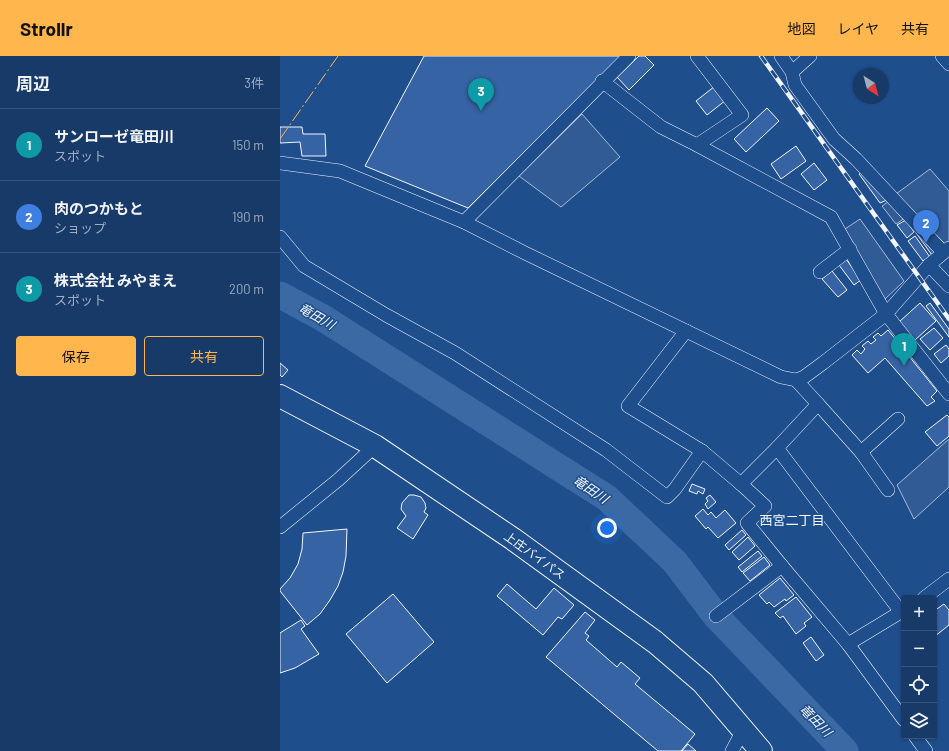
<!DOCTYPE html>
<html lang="ja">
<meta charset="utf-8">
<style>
body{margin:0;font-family:Barlow,"Noto Sans JP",sans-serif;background:#20416f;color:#f1f3f6}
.controls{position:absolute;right:12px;bottom:12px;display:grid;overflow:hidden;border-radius:4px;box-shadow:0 1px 3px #0004}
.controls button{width:36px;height:36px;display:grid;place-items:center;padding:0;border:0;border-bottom:1px solid #36547d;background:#173a69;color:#f1f3f6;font:20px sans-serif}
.compass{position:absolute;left:573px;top:12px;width:36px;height:36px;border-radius:50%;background:#173a69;box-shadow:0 1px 3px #0004;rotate:144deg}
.you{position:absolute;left:327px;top:472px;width:14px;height:14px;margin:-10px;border:3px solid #fff;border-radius:50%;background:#1a73e8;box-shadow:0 0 0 6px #1a73e833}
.badge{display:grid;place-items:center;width:26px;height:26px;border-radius:50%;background:#ffb74d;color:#fff;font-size:13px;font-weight:700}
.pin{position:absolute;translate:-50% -33px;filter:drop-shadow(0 1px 2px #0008)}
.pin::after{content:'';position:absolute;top:21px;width:14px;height:12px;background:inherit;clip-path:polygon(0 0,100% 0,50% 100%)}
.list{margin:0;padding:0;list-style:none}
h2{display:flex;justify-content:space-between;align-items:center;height:52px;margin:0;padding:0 16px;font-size:17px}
h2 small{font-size:13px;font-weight:400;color:#9eadc0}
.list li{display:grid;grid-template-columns:26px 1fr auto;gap:12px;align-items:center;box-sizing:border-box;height:72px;padding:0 16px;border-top:1px solid #36547d}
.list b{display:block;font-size:15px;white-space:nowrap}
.list p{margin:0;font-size:13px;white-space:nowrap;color:#9eadc0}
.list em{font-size:13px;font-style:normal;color:#9eadc0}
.actions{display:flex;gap:8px;padding:12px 16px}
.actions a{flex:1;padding:9px 0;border:1px solid #ffb74d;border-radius:4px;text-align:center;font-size:14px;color:#ffb74d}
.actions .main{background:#ffb74d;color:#111}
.icon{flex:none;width:22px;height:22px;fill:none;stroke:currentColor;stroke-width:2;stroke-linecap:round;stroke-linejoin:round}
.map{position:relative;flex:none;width:669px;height:695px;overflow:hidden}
header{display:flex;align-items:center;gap:24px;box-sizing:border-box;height:56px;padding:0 20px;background:#ffb74d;color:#111}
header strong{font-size:19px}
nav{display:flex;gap:22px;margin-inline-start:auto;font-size:14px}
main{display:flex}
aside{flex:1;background:#173a69}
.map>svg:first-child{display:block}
.parking{fill:#305b95;stroke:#a8bbd7}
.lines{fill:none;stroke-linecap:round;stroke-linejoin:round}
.river{stroke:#3b69a3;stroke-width:27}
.building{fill:#3563a3;stroke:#f2f6ff}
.street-casing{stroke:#f2f6ff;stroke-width:14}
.highway-casing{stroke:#f2f6ff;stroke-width:24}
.street{stroke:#1f4e8c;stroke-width:13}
.highway{stroke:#1f4e8c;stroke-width:22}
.rail-casing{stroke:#f2f6ff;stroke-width:4.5}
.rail{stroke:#1f4e8c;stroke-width:3;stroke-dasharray:9;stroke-linecap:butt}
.power{stroke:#ffb74d;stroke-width:1;stroke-dasharray:14 3 2 3;stroke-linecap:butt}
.labels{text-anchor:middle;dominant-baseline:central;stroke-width:3;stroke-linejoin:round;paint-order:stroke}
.street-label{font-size:12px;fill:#f2f6ff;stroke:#1f4e8c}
.water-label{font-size:13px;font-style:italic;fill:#f2f6ff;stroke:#1f4e8c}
.neighbourhood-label{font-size:13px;fill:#f2f6ff;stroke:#1f4e8c}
</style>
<header>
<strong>Strollr</strong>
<nav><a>地図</a><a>レイヤ</a><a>共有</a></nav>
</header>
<main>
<aside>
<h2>周辺<small>3件</small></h2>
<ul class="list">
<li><span class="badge" style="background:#0f9aa8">1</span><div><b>サンローゼ竜田川</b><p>スポット</p></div><em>150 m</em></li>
<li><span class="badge" style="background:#3f7fe0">2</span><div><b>肉のつかもと</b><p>ショップ</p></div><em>190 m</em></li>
<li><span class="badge" style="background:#0f9aa8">3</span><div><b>株式会社 みやまえ</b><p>スポット</p></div><em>200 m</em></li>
</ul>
<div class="actions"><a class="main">保存</a><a>共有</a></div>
</aside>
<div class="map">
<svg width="669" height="695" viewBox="0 0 669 695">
<rect width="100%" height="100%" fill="#1f4e8c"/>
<!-- parking -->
<g class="parking">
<polygon points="302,58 340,101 281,151 239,120"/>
<polygon points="650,113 669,135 669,185 665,188 616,138"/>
<polygon points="611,144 628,160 616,168 602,150"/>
<polygon points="580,163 624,225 604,244 565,173"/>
<polygon points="669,383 669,431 634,463 617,429"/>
</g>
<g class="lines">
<!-- river -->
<polyline class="river" points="0,239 43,262 327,442 395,506 436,560 565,695"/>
</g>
<!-- building -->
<g class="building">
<polygon points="144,0 342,0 188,152 85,110"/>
<polygon points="359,0 365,0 374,9 349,34 337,21"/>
<polygon points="435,30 446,44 427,59 416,45"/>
<polygon points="487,52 499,65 466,96 454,83"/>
<polygon points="0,71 22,71 23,78 45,78 46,100 22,100 20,86 0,87"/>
<polygon points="516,90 526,105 501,123 491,108"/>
<polygon points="534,107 547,124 534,134 521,118"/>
<polygon points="584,116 607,144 600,147 579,118"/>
<polygon points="626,164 634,176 627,182 617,169"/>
<polygon points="641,174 657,196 652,199 636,177"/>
<polygon points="635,180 650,201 643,205 628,185"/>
<polygon points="566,203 581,224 574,229 559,209"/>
<polygon points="552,215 567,234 558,241 542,223"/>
<polygon points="640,247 656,265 635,284 619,266"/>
<polygon points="650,247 669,273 669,281 646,250"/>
<polygon points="654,272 663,282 650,294 640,283"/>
<polygon points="608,274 657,335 651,341 655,345 647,350 605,302 588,317 572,299 577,294 581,298 585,293 582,290 588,285 591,288 596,284 593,281 598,277 601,280"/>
<polygon points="666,289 669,293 669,300 661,307 654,298"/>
<polygon points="0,307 8,314 2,321 0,319"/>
<polygon points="667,359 669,361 669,380 657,390 645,376"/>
<polygon points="412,428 425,433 423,438 418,435 417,438 409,435"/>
<polygon points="129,439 134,439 141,441 145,447 146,452 144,456 148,459 133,483 117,472 126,460 121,453 122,447"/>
<polygon points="430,439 436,446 428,453 425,448 428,445 426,442"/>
<polygon points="423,453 428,459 431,456 436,462 445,454 456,467 438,482 428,471 426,473 415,460"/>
<polygon points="67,473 66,500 63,516 58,530 50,544 40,558 27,569 0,535 0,533 10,522 18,508 22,493 23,477"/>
<polygon points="462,474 466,479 449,494 445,489"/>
<polygon points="468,481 475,490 459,504 452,496"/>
<polygon points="478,495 482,500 462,516 458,511"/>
<polygon points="484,501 490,509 470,525 463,517"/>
<polygon points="500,522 514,539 506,545 505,543 494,551 489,546 487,548 479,539"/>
<polygon points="227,528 256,553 274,532 294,549 282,563 278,561 263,579 217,540"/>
<polygon points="113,538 154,586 107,627 66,578"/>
<polygon points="516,541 532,561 524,567 526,570 516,578 503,560 500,562 495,557"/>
<polygon points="664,548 669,554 669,569 654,581 654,555"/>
<polygon points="305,556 315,564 305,577 309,580 306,584 337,611 341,606 360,622 355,628 415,678 401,695 378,695 266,601"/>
<polygon points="21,564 25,570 21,573 39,598 15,612 0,617 0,577"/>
<polygon points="531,581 544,599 536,605 523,587"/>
<polygon points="408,688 416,695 402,695"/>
</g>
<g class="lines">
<defs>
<g id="street">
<polyline points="501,0 512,16 515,29 554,83 576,103 663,196"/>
<polyline points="662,0 669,8"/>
<polyline points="512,16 530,0"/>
<polyline points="322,25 381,71 417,89 551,161 606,258 669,338"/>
<polyline points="417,89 462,59 417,0"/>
<polyline points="0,107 60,115 184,166 245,197 501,321 516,324 524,321 543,307 606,258 649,209 669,192"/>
<polyline points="184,166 349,0"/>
<polyline points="0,181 24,210 106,259 175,297 326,394 387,441 395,433 422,395"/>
<polyline points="649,209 669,230"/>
<polyline points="540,216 570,193"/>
<polyline points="406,275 348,350 422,395 461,428"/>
<polyline points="516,324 538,348 497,392 461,428 485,450 467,467 502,510 568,588 624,664"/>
<polyline points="538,348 581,396 608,434"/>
<polyline points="497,392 621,556"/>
<polyline points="581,396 618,363"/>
<polyline points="0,471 58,424 95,390"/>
<polyline points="644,542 669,523"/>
<polyline points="436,560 502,510"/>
<polyline points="568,588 624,554"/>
<polyline points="635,680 646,695"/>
<polyline points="452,695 463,674"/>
</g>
<polyline id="highway" points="0,340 95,390 233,483 375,586 423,627 481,695"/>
</defs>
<!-- street casing -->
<use href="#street" class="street-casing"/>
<!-- highway casing -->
<use href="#highway" class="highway-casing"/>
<!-- street -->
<use href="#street" class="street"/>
<!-- highway -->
<use href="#highway" class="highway"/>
<defs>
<polyline id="rail" points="481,0 669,263"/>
</defs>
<!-- rail casing -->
<use href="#rail" class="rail-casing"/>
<!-- rail -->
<use href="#rail" class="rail"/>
<!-- power -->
<polyline class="power" points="0,83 58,0"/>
</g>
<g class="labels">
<!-- street labels -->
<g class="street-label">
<text transform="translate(255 499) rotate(36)">上庄バイパス</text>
</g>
<!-- water labels -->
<g class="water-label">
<text transform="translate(37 260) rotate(30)">竜田川</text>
<text transform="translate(311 433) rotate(34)">竜田川</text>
<text transform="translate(536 664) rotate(46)">竜田川</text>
</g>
<!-- neighbourhood labels -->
<g class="neighbourhood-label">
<text x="512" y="464">西宮二丁目</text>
</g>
</g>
</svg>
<div class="controls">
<button>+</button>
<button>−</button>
<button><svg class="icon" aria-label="locate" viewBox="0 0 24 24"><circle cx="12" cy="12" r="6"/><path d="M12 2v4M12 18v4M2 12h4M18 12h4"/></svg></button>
<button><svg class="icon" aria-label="layers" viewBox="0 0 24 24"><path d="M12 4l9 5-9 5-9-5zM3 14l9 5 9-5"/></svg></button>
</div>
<svg class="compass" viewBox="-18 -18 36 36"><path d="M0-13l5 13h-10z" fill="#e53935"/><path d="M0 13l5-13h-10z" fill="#9eadc0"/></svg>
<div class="you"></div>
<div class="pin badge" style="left:624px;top:310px;background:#0f9aa8">1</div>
<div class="pin badge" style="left:646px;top:187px;background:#3f7fe0">2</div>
<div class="pin badge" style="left:201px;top:55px;background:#0f9aa8">3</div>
</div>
</main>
